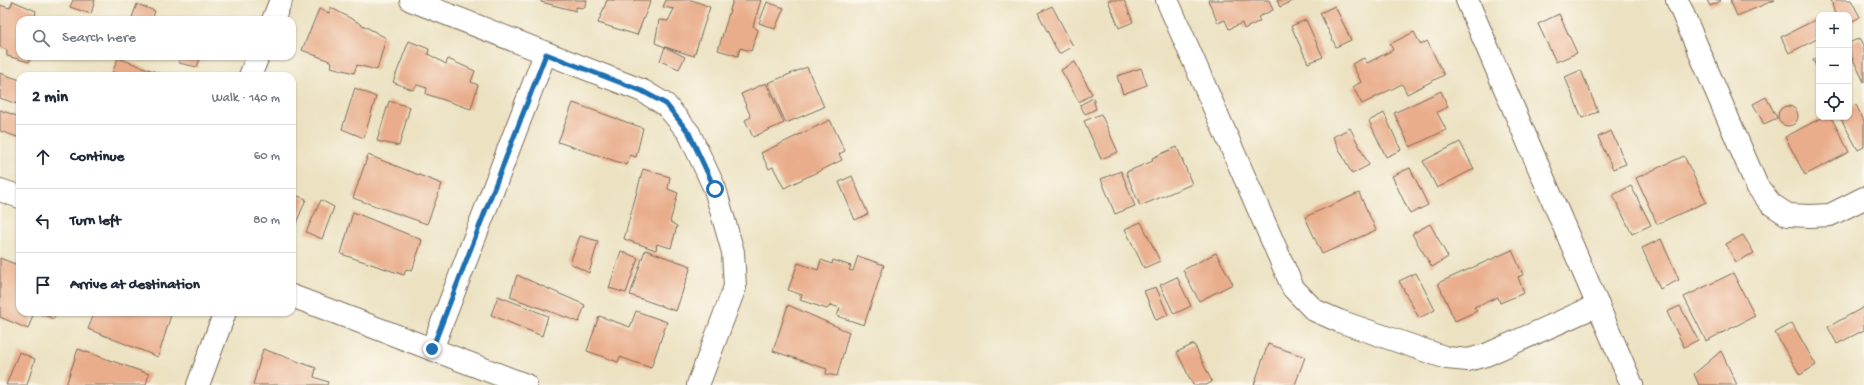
<!DOCTYPE html>
<meta charset="utf-8">
<style>
body{margin:0;font-family:"Gochi Hand",sans-serif;background:#f2f2f3;color:#1f2937}
.controls{position:absolute;right:12px;top:12px;display:grid;overflow:hidden;border-radius:8px;box-shadow:0 1px 3px #0004}
.controls button{width:36px;height:36px;display:grid;place-items:center;padding:0;border:0;border-bottom:1px solid #e0e1e3;background:#fff;color:#1f2937;font:20px sans-serif}
.stop{position:absolute;width:12px;height:12px;margin:-9px;border:3px solid #1f6fb2;border-radius:50%;background:#fff}
.stop.end{background:#1f6fb2;border-color:#fff;box-shadow:0 1px 4px #0008}
.list{margin:0;padding:0;list-style:none}
h2{display:flex;justify-content:space-between;align-items:center;height:52px;margin:0;padding:0 16px;font-size:17px}
h2 small{font-size:13px;font-weight:400;color:#747a83}
.list li{display:grid;grid-template-columns:26px 1fr auto;gap:12px;align-items:center;box-sizing:border-box;height:64px;padding:0 16px;border-top:1px solid #e0e1e3}
.list b{display:block;font-size:15px;white-space:nowrap}
.list em{font-size:13px;font-style:normal;color:#747a83}
.icon{flex:none;width:22px;height:22px;fill:none;stroke:currentColor;stroke-width:2;stroke-linecap:round;stroke-linejoin:round}
.map{position:relative;flex:none;width:1864px;height:385px;overflow:hidden}
.search{position:absolute;background:#fff;box-shadow:0 1px 3px #0004;left:16px;top:16px;width:280px;height:44px;display:flex;align-items:center;gap:10px;box-sizing:border-box;padding:0 14px;border-radius:12px;color:#747a83;font-size:15px}
.panel{position:absolute;background:#fff;box-shadow:0 1px 3px #0004;left:16px;top:72px;width:280px;height:244px;border-radius:12px}
.map>svg:first-child{display:block}
.building{fill:#e9ad8b}
.lines{fill:none;stroke-linecap:round;stroke-linejoin:round}
.minor-casing{stroke:#796a57;stroke-width:24}
.minor{stroke:#fff;stroke-width:22}
.route{stroke:#1f6fb2;stroke-width:5}
</style>
<div class="map">
<svg width="1864" height="385" viewBox="0 0 1864 385">
<rect width="100%" height="100%" fill="#fbf7ec"/>
<filter id="ink" filterUnits="userSpaceOnUse"><feTurbulence type="fractalNoise" baseFrequency=".025" numOctaves="2"/><feDisplacementMap in="SourceGraphic" scale="8" xChannelSelector="R" yChannelSelector="G"/><feConvolveMatrix kernelMatrix="1 2 1 2 8 2 1 2 1" color-interpolation-filters="sRGB"/></filter>
<filter id="wash" filterUnits="userSpaceOnUse"><feTurbulence type="fractalNoise" baseFrequency=".012" numOctaves="4" result="noise"/><feDisplacementMap in="SourceGraphic" scale="16" xChannelSelector="R" yChannelSelector="G"/><feGaussianBlur stdDeviation="0.9" result="paint"/><feColorMatrix in="noise" values="0 0 0 0 0 0 0 0 0 0 0 0 0 0 0 0 0 1.4 0 .05"/><feComposite in="paint" operator="in"/></filter>
<g filter="url(#wash)">
<rect width="100%" height="100%" fill="#ece2c2"/>
<g id="blocks">
<!-- building -->
<g class="building">
<polygon points="73,0 95,0 91,14 70,7"/>
<polygon points="541,0 587,0 584,8 576,7 576,11 541,2"/>
<polygon points="607,0 651,0 637,35 598,23"/>
<polygon points="666,0 692,0 710,7 694,56 665,47 685,57 679,69 660,61 665,47 655,43 659,20 668,21 674,9 663,7"/>
<polygon points="733,0 761,0 753,26 758,30 751,51 740,48 738,56 718,50"/>
<polygon points="1108,0 1124,0 1133,22 1119,28"/>
<polygon points="1208,0 1269,0 1273,10 1258,17 1260,21 1244,29 1242,23 1229,29 1225,20 1218,23"/>
<polygon points="1277,0 1295,0 1280,7"/>
<polygon points="1707,0 1720,0 1721,1 1710,6"/>
<polygon points="1730,0 1775,0 1737,16"/>
<polygon points="1831,0 1851,0 1860,17 1849,23 1849,15 1835,15"/>
<polygon points="13,1 36,11 35,16 46,20 20,20 20,56 32,56 29,62 7,56 7,50 0,47 0,5 10,8"/>
<polygon points="767,2 784,8 775,29 759,23"/>
<polygon points="137,4 155,11 152,20 131,20"/>
<polygon points="1052,6 1073,46 1059,54 1038,13"/>
<polygon points="1335,6 1351,40 1336,47 1320,13"/>
<polygon points="330,7 386,38 377,70 357,65 354,73 331,67 332,62 302,50 319,9 329,13"/>
<polygon points="1559,14 1577,53 1556,62 1538,24"/>
<polygon points="1819,18 1819,38 1789,53 1781,37"/>
<polygon points="1306,20 1323,57 1308,63 1291,26"/>
<polygon points="1414,32 1421,45 1427,41 1444,75 1407,94 1402,84 1362,104 1353,87 1361,82 1352,64 1364,58 1367,63 1393,50 1390,44"/>
<polygon points="1860,38 1864,45 1864,82 1849,51 1849,43"/>
<polygon points="409,41 429,49 428,54 446,64 448,59 475,71 471,82 478,85 471,109 426,94 427,88 417,85 413,90 393,82"/>
<polygon points="179,56 204,56 203,59 200,59 197,67 179,63"/>
<polygon points="1819,57 1819,72 1813,60"/>
<polygon points="118,58 167,76 111,76"/>
<polygon points="1075,62 1092,94 1079,102 1061,70"/>
<polygon points="807,67 824,107 786,123 768,83"/>
<polygon points="1141,68 1147,85 1123,94 1117,76"/>
<polygon points="1581,70 1598,112 1582,118 1565,77"/>
<polygon points="0,73 20,80 20,105 0,98"/>
<polygon points="766,83 784,123 753,137 745,120 751,117 741,94"/>
<polygon points="355,88 376,97 364,138 342,129"/>
<polygon points="1441,91 1448,107 1437,112 1446,130 1410,147 1394,113"/>
<polygon points="1766,97 1777,118 1764,124 1753,104"/>
<polygon points="1093,98 1096,109 1085,114 1080,105"/>
<polygon points="389,101 410,107 399,146 377,141"/>
<polygon points="573,103 643,128 636,157 630,155 627,165 558,142"/>
<polygon points="1856,105 1864,121 1864,147 1858,150 1840,117 1849,117 1849,108"/>
<circle cx="1788" cy="116" r="10"/>
<polygon points="0,110 20,117 20,138 0,131"/>
<polygon points="1384,113 1401,150 1386,157 1369,121"/>
<polygon points="1101,114 1118,152 1101,159 1084,121"/>
<polygon points="1823,117 1831,117 1849,152 1805,175 1785,137"/>
<polygon points="830,120 845,151 839,154 842,160 784,188 773,167 769,169 761,153"/>
<polygon points="1350,128 1369,165 1352,174 1333,137"/>
<polygon points="1611,131 1626,164 1613,169 1598,137"/>
<polygon points="1460,142 1474,169 1437,188 1423,161"/>
<polygon points="1177,147 1192,184 1140,206 1126,172 1153,161 1152,158"/>
<polygon points="368,155 442,184 427,224 353,198"/>
<polygon points="1684,156 1706,202 1657,224 1636,178"/>
<polygon points="1410,168 1428,205 1410,214 1392,176"/>
<polygon points="643,169 670,177 668,189 678,193 670,222 677,226 671,248 657,244 656,250 624,239"/>
<polygon points="1121,171 1135,206 1115,214 1101,179"/>
<polygon points="852,176 868,214 855,220 839,182"/>
<polygon points="1631,186 1651,225 1632,234 1613,195"/>
<polygon points="1359,193 1376,230 1322,254 1305,217"/>
<polygon points="292,194 306,199 293,231 292,230"/>
<polygon points="321,200 334,207 322,239 306,232"/>
<polygon points="353,212 422,240 412,271 406,269 404,275 341,254"/>
<polygon points="1141,222 1160,261 1144,268 1125,229"/>
<polygon points="1430,224 1448,257 1432,267 1412,234"/>
<polygon points="1743,235 1754,253 1736,262 1726,244"/>
<polygon points="580,236 598,241 589,273 570,263"/>
<polygon points="1661,239 1679,280 1660,289 1642,248"/>
<polygon points="645,250 691,266 676,311 630,295"/>
<polygon points="1512,250 1523,275 1518,277 1524,293 1500,303 1498,297 1474,307 1477,311 1455,321 1438,283"/>
<polygon points="621,251 638,258 626,293 609,288"/>
<polygon points="1216,253 1233,284 1199,301 1183,270"/>
<polygon points="858,256 884,265 864,325 837,316 840,308 831,305 827,309 800,300 802,295 788,290 798,263 818,270 821,260 832,264 833,260 851,266 849,270 853,271"/>
<polygon points="0,258 20,266 20,312 34,312 28,329 0,317"/>
<polygon points="1416,273 1435,310 1419,318 1399,281"/>
<polygon points="1733,273 1755,316 1706,341 1684,297"/>
<polygon points="517,275 585,305 579,322 510,297"/>
<polygon points="1177,277 1191,306 1174,314 1160,285"/>
<polygon points="1156,287 1168,315 1156,320 1144,291"/>
<polygon points="498,296 548,316 542,336 491,315"/>
<polygon points="788,305 849,332 837,376 826,374 827,369 773,351"/>
<polygon points="1680,306 1698,340 1684,347 1667,312"/>
<polygon points="1864,307 1864,330 1837,344 1828,327"/>
<polygon points="636,311 667,322 651,368 620,357 618,362 587,351 599,316 630,327"/>
<polygon points="36,312 56,312 54,319"/>
<polygon points="95,312 163,312 171,315 158,357 88,329"/>
<polygon points="1792,323 1816,365 1800,375 1775,333"/>
<polygon points="1194,344 1212,382 1206,385 1193,385 1177,352"/>
<polygon points="1268,344 1305,357 1295,385 1254,385"/>
<polygon points="78,349 149,374 146,385 66,385"/>
<polygon points="263,349 316,368 314,377 328,382 327,385 253,385"/>
<polygon points="1721,351 1737,385 1699,385 1694,374"/>
<polygon points="19,352 35,359 27,385 6,385"/>
</g>
</g>
</g>
<g filter="url(#ink)">
<use href="#blocks" fill-opacity="0" stroke="#796a57" stroke-width="1"/>
<g class="lines">
<defs>
<g id="minor">
<polyline points="411,0 643,91 666,105 689,133 715,189 733,252 735,287 698,385"/>
<polyline points="1167,0 1293,288 1314,310 1339,321 1447,358 1468,360 1486,355 1598,305"/>
<polyline points="1467,0 1632,385"/>
<polyline points="1677,0 1757,186 1771,204 1788,215 1810,216 1830,215 1864,198"/>
<polyline points="273,20 281,0"/>
<polyline points="250,76 258,56"/>
<polyline points="0,190 20,197"/>
<polyline points="292,296 526,385"/>
<polyline points="432,349 545,54"/>
<polyline points="198,385 225,312"/>
</g>
</defs>
<!-- minor casing -->
<use href="#minor" class="minor-casing"/>
<!-- minor -->
<use href="#minor" class="minor"/>
</g>
</g>
<g class="lines" filter="url(#ink)">
<!-- route -->
<polyline class="route" points="432,349 546,54 642,91 666,104 689,133 715,189"/>
</g>
</svg>
<div class="controls">
<button>+</button>
<button>−</button>
<button><svg class="icon" aria-label="locate" viewBox="0 0 24 24"><circle cx="12" cy="12" r="6"/><path d="M12 2v4M12 18v4M2 12h4M18 12h4"/></svg></button>
</div>
<div class="stop" style="left:715px;top:189px"></div>
<div class="stop end" style="left:432px;top:349px"></div>
<div class="search"><svg class="icon" aria-label="search" viewBox="0 0 24 24"><circle cx="10" cy="10" r="6"/><path d="M15 15l6 6"/></svg>Search here</div>
<section class="panel">
<h2>2 min<small>Walk · 140 m</small></h2>
<ul class="list">
<li><svg class="icon" aria-label="ahead" viewBox="0 0 24 24"><path d="M12 20V5M6 11l6-6 6 6"/></svg><div><b>Continue</b></div><em>60 m</em></li>
<li><svg class="icon" aria-label="left" viewBox="0 0 24 24"><path d="M17 20v-9H6M10 6l-5 5 5 5"/></svg><div><b>Turn left</b></div><em>80 m</em></li>
<li><svg class="icon" aria-label="arrive" viewBox="0 0 24 24"><path d="M6 21V4h12l-3 4 3 4H6"/></svg><div><b>Arrive at destination</b></div></li>
</ul>
</section>
</div>
